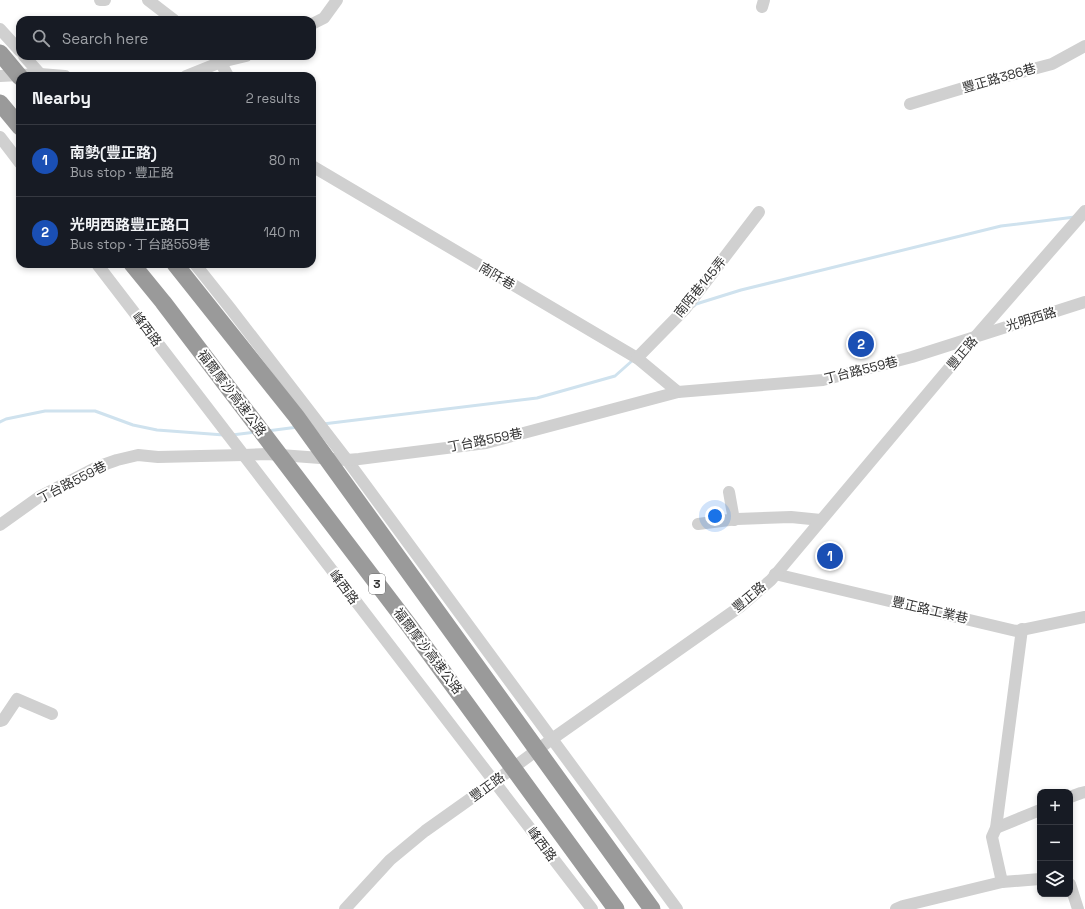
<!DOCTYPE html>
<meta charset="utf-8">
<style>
body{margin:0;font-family:"Space Grotesk","Noto Sans TC",sans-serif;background:#242831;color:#f1f3f6}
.controls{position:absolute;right:12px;bottom:12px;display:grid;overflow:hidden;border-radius:8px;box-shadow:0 2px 6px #0003}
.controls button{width:36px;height:36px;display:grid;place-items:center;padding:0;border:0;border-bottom:1px solid #363941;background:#171b24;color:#f1f3f6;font:20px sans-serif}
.you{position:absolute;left:715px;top:516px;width:14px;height:14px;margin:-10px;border:3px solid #fff;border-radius:50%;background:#1a73e8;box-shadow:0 0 0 6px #1a73e833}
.badge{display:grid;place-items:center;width:26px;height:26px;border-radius:50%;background:#0b8043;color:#fff;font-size:13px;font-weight:700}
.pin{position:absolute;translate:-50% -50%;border:2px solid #fff;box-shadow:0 1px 4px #0006}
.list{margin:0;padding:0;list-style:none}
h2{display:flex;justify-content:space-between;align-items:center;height:52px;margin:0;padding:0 16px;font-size:17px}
h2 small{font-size:13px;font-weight:400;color:#9ea1a6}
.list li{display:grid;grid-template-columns:26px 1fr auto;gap:12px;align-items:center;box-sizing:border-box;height:72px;padding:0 16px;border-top:1px solid #363941}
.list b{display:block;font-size:15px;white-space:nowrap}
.list p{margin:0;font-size:13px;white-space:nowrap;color:#9ea1a6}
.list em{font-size:13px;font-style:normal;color:#9ea1a6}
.icon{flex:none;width:22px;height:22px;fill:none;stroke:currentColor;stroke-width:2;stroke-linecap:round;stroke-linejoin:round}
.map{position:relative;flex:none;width:1085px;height:909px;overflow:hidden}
.search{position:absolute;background:#171b24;box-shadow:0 2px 6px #0003;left:16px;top:16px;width:300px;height:44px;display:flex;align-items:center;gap:10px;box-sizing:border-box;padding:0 14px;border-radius:12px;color:#9ea1a6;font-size:15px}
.panel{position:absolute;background:#171b24;box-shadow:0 2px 6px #0003;left:16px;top:72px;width:300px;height:196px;border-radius:12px}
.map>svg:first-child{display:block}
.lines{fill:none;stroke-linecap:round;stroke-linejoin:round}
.stream{stroke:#cfe2ee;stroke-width:3}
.minor{stroke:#d0d0d0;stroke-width:12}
.highway{stroke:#9a9a9a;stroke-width:17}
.highway-bridge{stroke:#9a9a9a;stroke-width:17}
.labels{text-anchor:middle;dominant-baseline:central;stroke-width:4;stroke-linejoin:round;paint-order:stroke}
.shield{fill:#fff;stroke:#707070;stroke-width:1}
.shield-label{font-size:12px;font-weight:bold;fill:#333}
.street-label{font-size:13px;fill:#333;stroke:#fff}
</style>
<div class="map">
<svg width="1085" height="909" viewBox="0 0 1085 909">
<rect width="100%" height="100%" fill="#fff"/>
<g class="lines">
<!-- stream -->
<g class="stream">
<polyline points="694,306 696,304 741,290 1001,226 1075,217"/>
<polyline points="0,422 6,419 45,411 95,411 133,425 157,430 224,435"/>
<polyline points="323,424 537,398 615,376 633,360"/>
<polyline points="267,431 298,427"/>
<polyline points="232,435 256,432"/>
</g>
<!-- minor -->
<g class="minor">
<polyline points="100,0 105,0"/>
<polyline points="148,0 174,20"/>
<polyline points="762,7 764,0"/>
<polyline points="312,24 324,18 337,0"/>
<polyline points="0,29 20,51"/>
<polyline points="24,56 42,76"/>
<polyline points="217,56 228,76"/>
<polyline points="0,76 40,74 65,76"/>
<polyline points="186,76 221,62 246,56"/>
<polyline points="910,104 980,83 1052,64 1085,46"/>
<polyline points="0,137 20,163"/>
<polyline points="312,166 637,358 678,392"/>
<polyline points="97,264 592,909"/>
<polyline points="195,264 230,308 347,460 677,909"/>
<polyline points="637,358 685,309 759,212"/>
<polyline points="729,492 734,520"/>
<polyline points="698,524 737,519 791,517 821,520"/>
<polyline points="0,525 39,497 97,467 117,460 138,455 158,457 244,455 267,454 347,460 359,459 486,443 678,392 823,380 912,357 1085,302"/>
<polyline points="775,574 1016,631 1085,617"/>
<polyline points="0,721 3,720 17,699 52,714"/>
<polyline points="1070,797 1081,793 1085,792"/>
<polyline points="996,828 1040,810"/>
<polyline points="1002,882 992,837 996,828 1022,629"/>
<polyline points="1070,884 1078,909"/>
<polyline points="345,909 390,860 425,831 494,782 552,739 741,606 771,580 976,336 1085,211"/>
<polyline points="896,909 903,906 1002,882 1040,879"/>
</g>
<!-- highway -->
<polyline class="highway" points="0,103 20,127"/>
<!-- highway-bridge -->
<g class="highway-bridge">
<polyline points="0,53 20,77"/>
<polyline points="132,264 163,302 411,628 616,909"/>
<polyline points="175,264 296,416 652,909"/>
</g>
</g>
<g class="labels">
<!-- shield labels -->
<rect class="shield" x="369" y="574" width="16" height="20" rx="3"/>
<g class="shield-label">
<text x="377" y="584">3</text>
</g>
<!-- street labels -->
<g class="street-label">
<text transform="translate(999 78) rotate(-16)">豐正路386巷</text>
<text transform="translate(497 276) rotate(31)">南阡巷</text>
<text transform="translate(700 287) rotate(-51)">南陌巷145弄</text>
<text transform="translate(1031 319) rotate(-17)">光明西路</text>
<text transform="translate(147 329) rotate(53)">峰西路</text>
<text transform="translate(962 353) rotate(-50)">豐正路</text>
<text transform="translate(861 370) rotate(-14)">丁台路559巷</text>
<text transform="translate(232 393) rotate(53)">福爾摩沙高速公路</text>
<text transform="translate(485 440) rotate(-11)">丁台路559巷</text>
<text transform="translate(72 482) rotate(-27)">丁台路559巷</text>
<text transform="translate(344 587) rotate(53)">峰西路</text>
<text transform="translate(749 597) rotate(-40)">豐正路</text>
<text transform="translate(930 610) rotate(13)">豐正路工業巷</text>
<text transform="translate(428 651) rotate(53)">福爾摩沙高速公路</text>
<text transform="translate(487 787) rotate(-36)">豐正路</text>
<text transform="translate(542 844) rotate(53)">峰西路</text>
</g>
</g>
</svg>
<div class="controls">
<button>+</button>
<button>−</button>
<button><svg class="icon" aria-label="layers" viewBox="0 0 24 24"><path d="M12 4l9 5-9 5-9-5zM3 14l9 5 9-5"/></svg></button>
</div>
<div class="you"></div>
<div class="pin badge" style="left:830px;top:556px;background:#1a4fb4">1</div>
<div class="pin badge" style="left:861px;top:344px;background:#1a4fb4">2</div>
<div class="search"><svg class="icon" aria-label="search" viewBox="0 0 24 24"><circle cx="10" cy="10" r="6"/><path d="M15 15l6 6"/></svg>Search here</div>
<section class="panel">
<h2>Nearby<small>2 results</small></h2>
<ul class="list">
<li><span class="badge" style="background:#1a4fb4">1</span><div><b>南勢(豐正路)</b><p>Bus stop · 豐正路</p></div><em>80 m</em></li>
<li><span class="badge" style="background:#1a4fb4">2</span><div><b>光明西路豐正路口</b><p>Bus stop · 丁台路559巷</p></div><em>140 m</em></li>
</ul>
</section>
</div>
